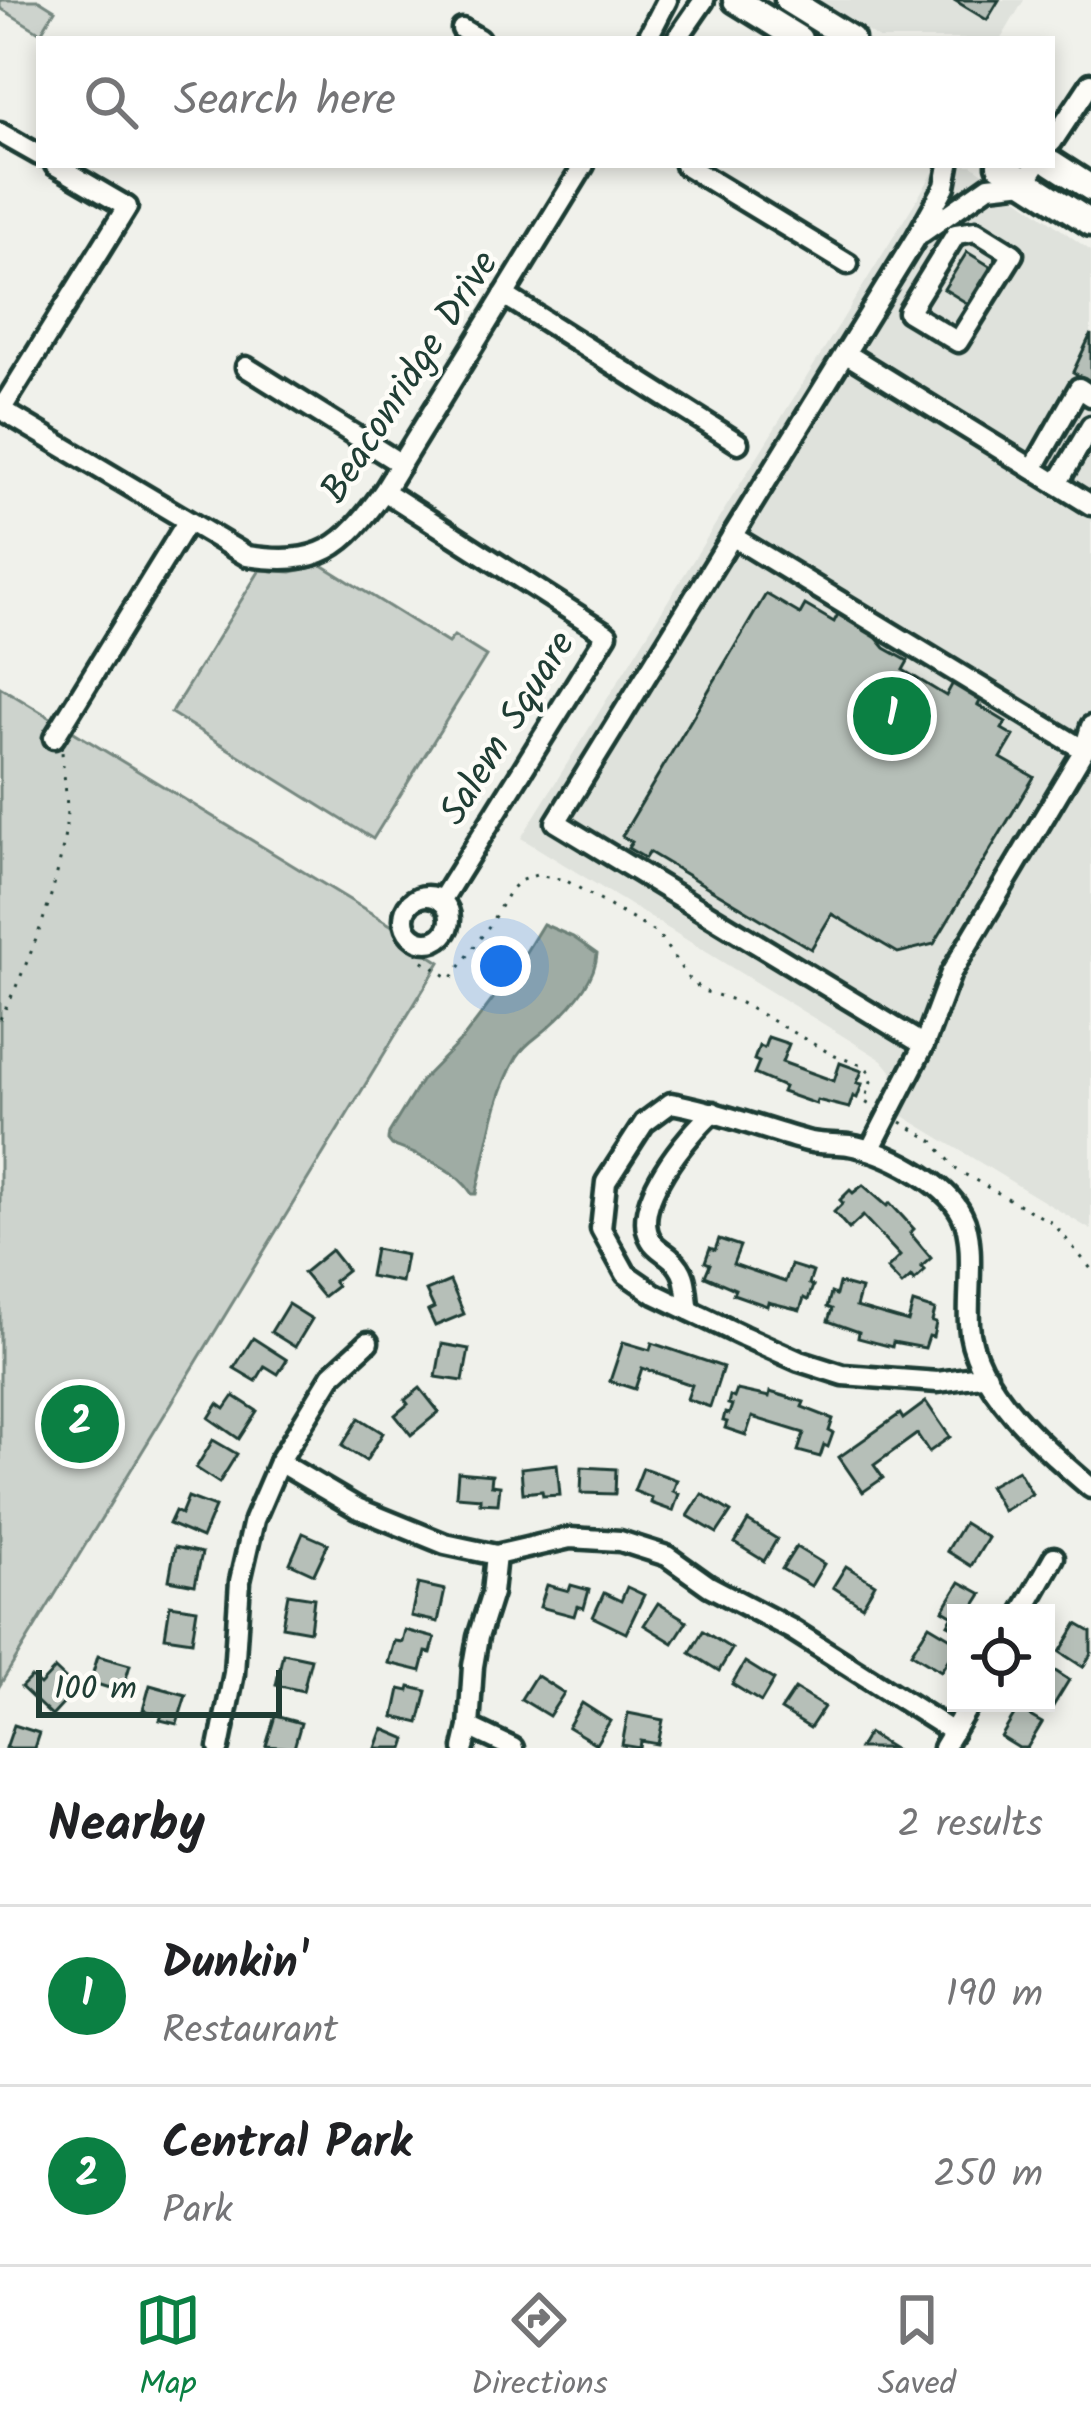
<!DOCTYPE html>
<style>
body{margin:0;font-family:Kalam,sans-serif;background:#f6f6f6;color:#202124}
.controls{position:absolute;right:36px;bottom:36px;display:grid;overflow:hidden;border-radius:0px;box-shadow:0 6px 18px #0003}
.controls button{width:108px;height:108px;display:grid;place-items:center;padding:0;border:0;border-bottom:3px solid #e0e0e0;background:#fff;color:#202124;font:60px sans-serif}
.scale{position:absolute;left:36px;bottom:30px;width:246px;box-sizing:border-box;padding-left:12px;border:6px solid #1f3d34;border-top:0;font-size:33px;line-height:42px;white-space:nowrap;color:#1f3d34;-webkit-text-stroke:9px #fdfcf7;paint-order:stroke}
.you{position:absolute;left:501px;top:966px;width:42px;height:42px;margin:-30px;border:9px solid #fff;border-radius:50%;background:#1a73e8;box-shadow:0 0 0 18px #1a73e833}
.badge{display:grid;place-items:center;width:78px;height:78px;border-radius:50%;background:#0b8043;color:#fff;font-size:39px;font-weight:700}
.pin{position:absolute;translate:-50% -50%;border:6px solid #fff;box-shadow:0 3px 12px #0006}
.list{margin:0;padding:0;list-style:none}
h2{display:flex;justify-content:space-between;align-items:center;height:156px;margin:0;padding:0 48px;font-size:51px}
h2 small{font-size:39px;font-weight:400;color:#757577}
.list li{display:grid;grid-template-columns:78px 1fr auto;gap:36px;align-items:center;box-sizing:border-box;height:180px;padding:0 48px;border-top:3px solid #e0e0e0}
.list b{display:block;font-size:45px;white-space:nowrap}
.list p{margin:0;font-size:39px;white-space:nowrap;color:#757577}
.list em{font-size:39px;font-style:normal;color:#757577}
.icon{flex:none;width:66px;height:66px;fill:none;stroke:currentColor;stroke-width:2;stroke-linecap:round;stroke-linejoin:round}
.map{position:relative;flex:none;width:1091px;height:1748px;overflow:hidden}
.search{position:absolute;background:#fff;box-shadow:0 6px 18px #0003;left:36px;right:36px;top:36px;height:132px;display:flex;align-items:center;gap:30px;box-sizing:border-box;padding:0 42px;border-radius:0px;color:#757577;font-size:45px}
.sheet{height:516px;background:#fff}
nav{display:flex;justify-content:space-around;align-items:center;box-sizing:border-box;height:168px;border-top:3px solid #e0e0e0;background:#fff;font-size:33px;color:#757577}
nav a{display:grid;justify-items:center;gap:6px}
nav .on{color:#0b8043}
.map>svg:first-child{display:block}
.built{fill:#dfe2dc}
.green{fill:#cdd3cd;stroke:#768880;stroke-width:3}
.water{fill:#9faca4;stroke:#6c8077;stroke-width:3}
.building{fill:#b6bfb8;stroke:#1f3d34;stroke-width:3}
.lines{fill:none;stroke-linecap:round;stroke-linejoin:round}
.minor-casing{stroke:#1f3d34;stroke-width:27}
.major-casing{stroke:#1f3d34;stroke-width:33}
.path{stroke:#1f3d34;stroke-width:3;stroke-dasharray:3 9;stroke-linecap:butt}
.minor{stroke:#fdfcf7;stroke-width:18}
.major{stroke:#fdfcf7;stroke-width:24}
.labels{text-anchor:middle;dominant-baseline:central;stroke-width:9;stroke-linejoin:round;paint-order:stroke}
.street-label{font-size:39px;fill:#1f3d34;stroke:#fdfcf7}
</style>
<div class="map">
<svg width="1091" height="1748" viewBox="0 0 1091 1748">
<rect width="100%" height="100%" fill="#f0f1eb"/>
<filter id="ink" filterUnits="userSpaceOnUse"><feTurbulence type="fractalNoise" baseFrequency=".00833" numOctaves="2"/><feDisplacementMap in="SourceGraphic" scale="24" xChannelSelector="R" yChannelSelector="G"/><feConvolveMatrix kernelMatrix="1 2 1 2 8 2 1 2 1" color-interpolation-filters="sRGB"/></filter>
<g filter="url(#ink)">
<!-- built -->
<g class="built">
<polygon points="816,0 1024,0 1001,39 879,39"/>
<polygon points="938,165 972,165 1091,251 1091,1230 882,1103 893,1083 892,1072 882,1060 521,838"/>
</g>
<!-- green -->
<g class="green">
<polygon points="0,0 39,0 55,10 41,33 0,8"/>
<polygon points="322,565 448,643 454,636 486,656 373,839 171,713 260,570 291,572"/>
<polygon points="0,687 399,930 403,938 440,962 0,1685"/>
</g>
<!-- water -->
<path class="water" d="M543 924 573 937 597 954C595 981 571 1007 551 1025 540 1036 525 1043 517 1057 493 1098 488 1148 476 1194H472C456 1168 420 1156 392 1145L388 1140 389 1133 421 1081 465 1036 515 970Z"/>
<!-- building -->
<g class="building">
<polygon points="954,0 999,0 987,20"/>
<polygon points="967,252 993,268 970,305 944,289"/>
<polygon points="1091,334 1091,383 1073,372"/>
<polygon points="766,594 800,614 805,605 834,622 838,614 875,636 885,648 908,661 903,670 946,696 954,681 982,698 978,705 1006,722 1002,729 1014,736 1001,758 1034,777 934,944 898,953 832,914 811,949 649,852 645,858 628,848 632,842 622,836"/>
<polygon points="768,1037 789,1044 782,1062 834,1081 840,1063 862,1071 857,1083 862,1084 857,1098 853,1096 849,1108 817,1100 816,1104 782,1092 784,1087 754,1074 759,1062 754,1060 759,1046 764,1048"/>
<polygon points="863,1185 887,1206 890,1203 914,1229 910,1233 931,1258 921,1267 925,1271 914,1281 911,1277 902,1285 887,1269 900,1256 863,1216 849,1229 834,1212 843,1203 840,1200 850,1190 853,1193"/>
<polygon points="719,1239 740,1246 733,1264 785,1282 791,1265 813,1272 809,1284 813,1286 808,1300 804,1298 800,1310 768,1302 767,1306 733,1294 735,1289 705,1276 710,1264 705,1262 710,1248 715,1250"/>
<polygon points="375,1249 406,1255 401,1282 370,1276"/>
<polygon points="331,1250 347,1270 333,1281 337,1286 323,1297 303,1273"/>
<polygon points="450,1281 464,1314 435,1326 428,1311 434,1308 426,1291"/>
<polygon points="839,1283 861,1289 856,1307 908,1322 913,1303 935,1310 932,1322 936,1323 933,1337 929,1336 925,1348 893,1342 892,1347 858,1338 859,1332 828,1321 832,1309 827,1307 831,1293 836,1295"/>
<polygon points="288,1304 312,1319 295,1347 271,1332"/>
<polygon points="253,1338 287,1360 278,1374 265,1366 256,1381 234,1368"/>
<polygon points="623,1342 650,1350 652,1343 723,1367 710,1407 687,1399 692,1385 642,1368 635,1389 610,1381"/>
<polygon points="442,1344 469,1349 463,1381 436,1377"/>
<polygon points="420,1388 439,1412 411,1435 395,1415 408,1404 405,1400"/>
<polygon points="737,1390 769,1397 770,1392 804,1402 802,1407 833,1419 829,1431 833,1433 828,1447 824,1445 820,1457 798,1451 804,1433 752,1417 746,1435 725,1428 727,1422 723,1421 725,1413 729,1414 732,1405 728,1404 730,1396 734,1398"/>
<polygon points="234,1396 257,1411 239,1439 209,1418 218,1404 225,1409"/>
<polygon points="926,1402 950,1437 929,1452 917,1434 874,1465 883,1478 863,1492 839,1457 900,1414 903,1419"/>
<polygon points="359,1418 383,1433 366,1461 342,1446"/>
<polygon points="213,1440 237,1454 219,1483 196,1468"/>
<polygon points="557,1464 560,1495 543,1496 542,1491 523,1493 521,1468"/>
<polygon points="582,1467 616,1469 615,1494 581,1493"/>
<polygon points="643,1468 677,1480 673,1491 679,1494 673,1511 651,1503 652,1498 634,1491"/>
<polygon points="1018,1470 1032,1494 1003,1511 989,1486"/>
<polygon points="458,1472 492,1475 491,1485 500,1486 498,1504 480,1503 480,1498 456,1496"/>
<polygon points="702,1494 731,1512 717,1533 688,1516"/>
<polygon points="188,1497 215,1507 202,1538 169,1524 175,1511 181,1514"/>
<polygon points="748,1521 777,1539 764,1561 735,1543"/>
<polygon points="964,1523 988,1538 971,1566 947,1551"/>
<polygon points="303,1533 328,1544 314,1574 290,1563"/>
<polygon points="175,1547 202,1553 195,1585 169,1580"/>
<polygon points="796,1547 824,1564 811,1586 782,1569"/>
<polygon points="846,1566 875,1584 862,1606 833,1587"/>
<polygon points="960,1582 982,1594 970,1613 956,1613 956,1628 948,1624 953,1616 943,1610"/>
<polygon points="418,1584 445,1590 438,1622 411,1616"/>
<polygon points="547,1585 569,1591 571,1585 589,1590 584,1608 577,1606 574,1616 540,1607"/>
<polygon points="627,1587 644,1595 626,1633 593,1617 604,1593 621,1601"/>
<polygon points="288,1594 314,1598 310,1631 282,1626"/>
<polygon points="658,1603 687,1621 673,1643 644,1625"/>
<polygon points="170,1605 197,1609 192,1641 165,1637"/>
<polygon points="1077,1624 1091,1632 1091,1654 1083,1667 1060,1652"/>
<polygon points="929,1625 956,1641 956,1647 941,1671 911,1653"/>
<polygon points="405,1630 435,1638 431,1653 426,1652 421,1671 388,1663 394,1641 402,1642"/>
<polygon points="703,1631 732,1649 719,1671 690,1653"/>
<polygon points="283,1653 311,1659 303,1691 276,1685"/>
<polygon points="98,1656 130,1665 122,1692 90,1682"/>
<polygon points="745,1662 774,1680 761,1702 732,1684"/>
<polygon points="1046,1665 1069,1680 1052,1708 1044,1703"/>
<polygon points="55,1669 73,1686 61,1699 64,1703 52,1716 21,1687 31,1677 40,1685"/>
<polygon points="536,1675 564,1693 549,1716 521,1699"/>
<polygon points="150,1685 186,1695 177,1724 160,1720 162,1715 143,1710"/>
<polygon points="410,1687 427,1691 419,1723 394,1717 400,1689 409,1691"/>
<polygon points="795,1689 824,1707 810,1728 781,1710"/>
<polygon points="582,1703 610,1721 596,1744 568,1727"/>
<polygon points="1018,1709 1042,1723 1027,1748 1019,1748 1001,1737"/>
<polygon points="628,1713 663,1720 658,1744 641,1741 640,1748 622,1745"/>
<polygon points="275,1716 301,1723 294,1748 266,1746"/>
<polygon points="14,1725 39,1733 34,1748 6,1748"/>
<polygon points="383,1729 407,1739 404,1748 376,1748"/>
<polygon points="868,1733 892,1748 859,1748"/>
</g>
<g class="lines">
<defs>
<g id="minor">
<polyline points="462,29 479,39"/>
<polyline points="647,39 667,0"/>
<polyline points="677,39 704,0"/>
<polyline points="0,133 39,155"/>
<polyline points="1052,142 1091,83"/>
<polyline points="685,165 848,264"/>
<polygon points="976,231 1013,254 958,342 908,312 956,234"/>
<polyline points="922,233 989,186 1025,182 1036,165"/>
<polyline points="504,295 738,443"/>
<polyline points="845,353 1091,505"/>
<polyline points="246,367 401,464"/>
<path d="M0 409 247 556C320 567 343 548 384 491L584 165"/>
<polyline points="1,410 127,207 55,165"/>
<polyline points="1033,469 1079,388 1091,396"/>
<polyline points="1057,484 1091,426"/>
<polyline points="384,491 607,634 441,901"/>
<polyline points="732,536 1084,750"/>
<polyline points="54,738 187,522"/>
<circle cx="427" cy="919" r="23"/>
<polyline points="924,1045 951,973 1084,750 1091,726"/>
<polyline points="870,1150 924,1045 556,822 916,238 945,186 949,165"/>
<path d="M689 1310C685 1290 689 1275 672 1259 666 1253 655 1248 651 1240 629 1204 688 1135 713 1112"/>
<path d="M987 1375 938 1382 843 1375 799 1361 743 1336 655 1294 626 1274 601 1229 606 1182 644 1123 671 1103C717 1111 759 1128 803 1140 818 1145 833 1143 849 1145 885 1151 945 1181 962 1215 976 1242 967 1292 969 1324 972 1387 1046 1450 1091 1488"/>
<polyline points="279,1462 357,1508 445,1544 496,1555 570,1538 620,1541 667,1556 709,1586 791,1629 953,1732"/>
<polyline points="1022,1613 1054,1557"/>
<polyline points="469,1727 513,1748"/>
<polyline points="219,1748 234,1673 240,1581 254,1520 279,1462 332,1375 368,1342"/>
<polyline points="464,1748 469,1727 473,1666 478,1637 492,1593 496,1555"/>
<polyline points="943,1748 970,1703"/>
</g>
<g id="major">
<polyline points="736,0 799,39"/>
<polyline points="788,0 851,39"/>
<polyline points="1052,163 1091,188"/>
<polyline points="1000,165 1091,223"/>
</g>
</defs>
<!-- minor casing -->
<use href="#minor" class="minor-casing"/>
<!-- major casing -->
<use href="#major" class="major-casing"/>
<!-- path -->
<g class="path">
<polyline points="417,940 417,957 451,979 489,926 510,890 519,881 536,875 565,880 658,934 688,978 703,991 737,1001 835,1056 862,1065 869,1071 871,1081 865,1102 872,1106"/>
<path d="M0 1019C29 964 59 888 66 825 69 802 63 775 62 751"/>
<polyline points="901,1122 933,1141 957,1170 1054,1224 1091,1269"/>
</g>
<!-- minor -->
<use href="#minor" class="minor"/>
<!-- major -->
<use href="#major" class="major"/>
</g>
</g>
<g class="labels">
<!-- street labels -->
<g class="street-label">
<text transform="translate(411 378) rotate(-57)">Beaconridge Drive</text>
<text transform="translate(509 729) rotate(-58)">Salem Square</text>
</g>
</g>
</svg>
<div class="controls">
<button><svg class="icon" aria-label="locate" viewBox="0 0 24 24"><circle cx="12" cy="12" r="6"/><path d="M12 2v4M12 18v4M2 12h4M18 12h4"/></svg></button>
</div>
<div class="scale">100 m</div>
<div class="you"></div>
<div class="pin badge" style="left:892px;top:716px">1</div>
<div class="pin badge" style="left:80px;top:1424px">2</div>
<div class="search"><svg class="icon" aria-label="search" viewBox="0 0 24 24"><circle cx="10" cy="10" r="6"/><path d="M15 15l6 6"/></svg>Search here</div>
</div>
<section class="sheet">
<h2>Nearby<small>2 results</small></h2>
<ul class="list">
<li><span class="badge">1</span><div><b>Dunkin'</b><p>Restaurant</p></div><em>190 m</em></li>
<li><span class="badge">2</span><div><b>Central Park</b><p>Park</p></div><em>250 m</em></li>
</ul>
</section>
<nav>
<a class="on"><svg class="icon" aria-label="map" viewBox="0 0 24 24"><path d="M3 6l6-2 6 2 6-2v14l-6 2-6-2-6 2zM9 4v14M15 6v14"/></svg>Map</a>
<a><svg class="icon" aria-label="directions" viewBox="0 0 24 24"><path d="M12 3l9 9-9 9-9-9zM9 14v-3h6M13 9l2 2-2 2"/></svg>Directions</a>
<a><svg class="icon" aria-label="saved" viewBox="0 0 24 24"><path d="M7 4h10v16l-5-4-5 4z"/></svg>Saved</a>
</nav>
